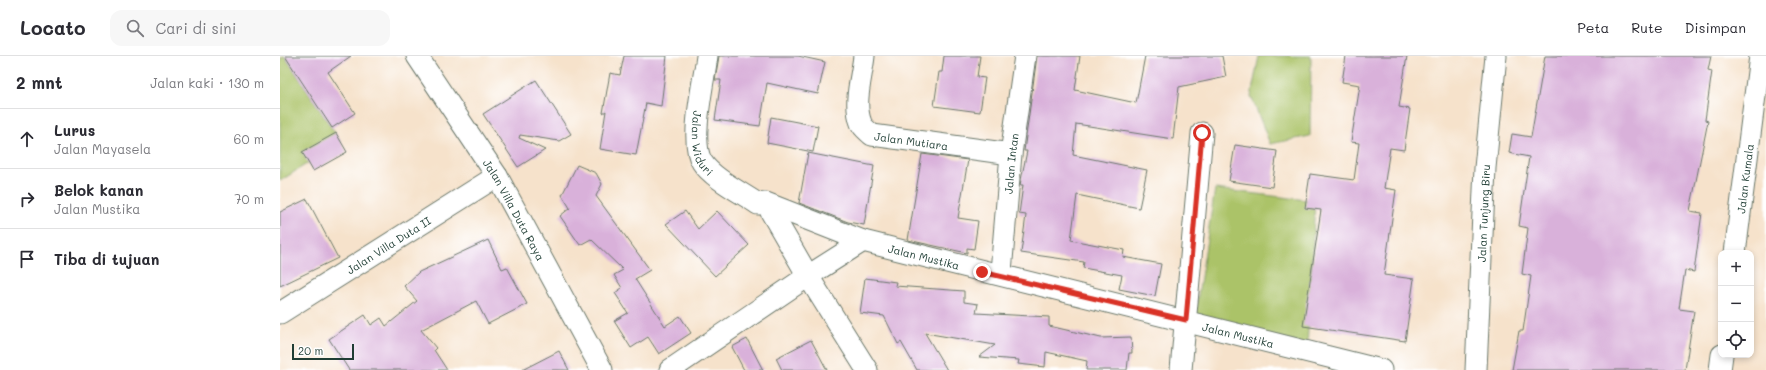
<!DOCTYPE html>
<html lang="id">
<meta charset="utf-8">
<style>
body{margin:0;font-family:Mali,sans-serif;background:#f7f7f7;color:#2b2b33}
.controls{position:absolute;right:12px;bottom:12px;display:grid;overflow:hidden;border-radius:8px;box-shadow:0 2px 6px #0003}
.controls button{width:36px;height:36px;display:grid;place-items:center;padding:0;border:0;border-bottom:1px solid #e1e1e2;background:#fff;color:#2b2b33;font:20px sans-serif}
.scale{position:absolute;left:12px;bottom:10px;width:62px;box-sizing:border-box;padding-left:4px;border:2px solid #1f3d34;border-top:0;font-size:11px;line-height:14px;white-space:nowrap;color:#1f3d34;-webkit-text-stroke:3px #fff;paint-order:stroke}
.stop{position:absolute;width:12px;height:12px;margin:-9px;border:3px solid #d93025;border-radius:50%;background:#fff}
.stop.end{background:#d93025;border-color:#fff;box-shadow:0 1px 4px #0008}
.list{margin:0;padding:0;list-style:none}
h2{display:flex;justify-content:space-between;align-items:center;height:52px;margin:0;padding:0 16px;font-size:17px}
h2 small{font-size:13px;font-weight:400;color:#7c7c81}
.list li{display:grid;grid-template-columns:26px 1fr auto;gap:12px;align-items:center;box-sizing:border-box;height:60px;padding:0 16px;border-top:1px solid #e1e1e2}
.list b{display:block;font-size:15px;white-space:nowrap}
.list p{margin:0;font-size:13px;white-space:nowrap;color:#7c7c81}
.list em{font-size:13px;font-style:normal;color:#7c7c81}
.icon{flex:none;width:22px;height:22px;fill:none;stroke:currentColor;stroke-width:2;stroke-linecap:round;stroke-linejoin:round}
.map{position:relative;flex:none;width:1486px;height:314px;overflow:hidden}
header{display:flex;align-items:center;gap:24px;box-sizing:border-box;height:56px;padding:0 20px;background:#fff;border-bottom:1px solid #e1e1e2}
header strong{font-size:19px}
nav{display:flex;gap:22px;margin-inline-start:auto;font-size:14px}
.search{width:280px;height:36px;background:#f7f7f7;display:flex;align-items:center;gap:10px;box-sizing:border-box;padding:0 14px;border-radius:12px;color:#7c7c81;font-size:15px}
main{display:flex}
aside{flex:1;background:#fff}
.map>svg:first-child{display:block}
.green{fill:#abc368;stroke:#65804e}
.building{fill:#d9b1da}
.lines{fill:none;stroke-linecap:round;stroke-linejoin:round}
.minor-casing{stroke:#6a7769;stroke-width:23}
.minor{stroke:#fff;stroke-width:21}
.route{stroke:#d93025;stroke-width:5}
.labels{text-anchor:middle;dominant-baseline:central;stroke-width:3;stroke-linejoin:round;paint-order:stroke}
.street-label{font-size:11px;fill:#1f3d34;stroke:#fff}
</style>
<header>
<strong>Locato</strong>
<div class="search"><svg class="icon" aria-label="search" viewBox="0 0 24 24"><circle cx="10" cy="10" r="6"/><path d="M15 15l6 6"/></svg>Cari di sini</div>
<nav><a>Peta</a><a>Rute</a><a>Disimpan</a></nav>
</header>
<main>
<aside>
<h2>2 mnt<small>Jalan kaki · 130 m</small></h2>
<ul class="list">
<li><svg class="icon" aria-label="ahead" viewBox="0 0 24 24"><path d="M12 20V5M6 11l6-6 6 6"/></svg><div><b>Lurus</b><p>Jalan Mayasela</p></div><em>60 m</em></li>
<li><svg class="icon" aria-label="right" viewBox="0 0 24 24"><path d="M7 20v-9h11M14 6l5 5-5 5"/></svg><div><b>Belok kanan</b><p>Jalan Mustika</p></div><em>70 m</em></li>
<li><svg class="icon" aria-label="arrive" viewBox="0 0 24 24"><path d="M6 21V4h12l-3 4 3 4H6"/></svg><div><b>Tiba di tujuan</b></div></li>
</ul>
</aside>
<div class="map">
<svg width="1486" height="314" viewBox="0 0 1486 314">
<rect width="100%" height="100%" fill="#fff"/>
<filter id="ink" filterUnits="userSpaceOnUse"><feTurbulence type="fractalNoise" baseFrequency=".025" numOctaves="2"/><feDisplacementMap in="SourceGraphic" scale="8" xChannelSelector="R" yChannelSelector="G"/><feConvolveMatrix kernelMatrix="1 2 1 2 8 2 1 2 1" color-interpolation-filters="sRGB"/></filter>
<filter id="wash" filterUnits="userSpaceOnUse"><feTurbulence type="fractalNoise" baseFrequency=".012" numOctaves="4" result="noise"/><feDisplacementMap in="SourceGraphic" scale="16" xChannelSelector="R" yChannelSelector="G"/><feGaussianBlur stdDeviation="0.9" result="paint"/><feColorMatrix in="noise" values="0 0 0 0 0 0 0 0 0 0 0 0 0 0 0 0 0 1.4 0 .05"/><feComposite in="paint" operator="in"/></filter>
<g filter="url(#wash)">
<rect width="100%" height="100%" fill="#f6e2cb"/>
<!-- green -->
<g class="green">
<polygon points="5,0 61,86 0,125 0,3"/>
<polygon points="979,0 1031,0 1030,80 990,88 971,40"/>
<polygon points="935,133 1035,145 1027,292 914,265"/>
</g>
<g id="blocks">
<!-- building -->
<g class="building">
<polygon points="5,0 71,0 48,16 75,57 52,72"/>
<polygon points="344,0 387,0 381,50 366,47 356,99 320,93 326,55 323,57 330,17 340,19"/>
<polygon points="439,0 518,0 545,6 538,38 487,27 480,70 435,64 441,24 435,24"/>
<polygon points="664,0 700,0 697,21 705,22 700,56 654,50 659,16 662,16"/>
<polygon points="757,0 800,0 795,34 856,47 865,0 942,0 946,21 899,31 893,83 796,68 793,99 867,114 859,152 797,139 791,184 844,194 843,201 881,208 875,240 839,233 842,219 803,212 804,206 741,197 746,159 739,158 743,129 740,129 747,95 744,95"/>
<polygon points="1066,0 1127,0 1119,51 1130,53 1124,94 1110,92 1104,132 1116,134 1104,219 1134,223 1125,285 1023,270 1041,154 1025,152 1030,118 1074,124 1079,87 1071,86 1080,29 1062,26"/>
<polygon points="1265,0 1431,0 1428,14 1432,15 1425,64 1428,65 1410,155 1422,157 1414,216 1405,214 1399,253 1414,255 1405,314 1232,314 1239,275 1243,275 1251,220 1242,218 1248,172 1239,170 1249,101 1229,97 1232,78 1251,81"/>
<polygon points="256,24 291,78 279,85 240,79 239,82 265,94 238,111 203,58"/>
<polygon points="491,61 538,70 533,96 487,87"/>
<polygon points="56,77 67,96 33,115 22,96"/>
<polygon points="955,89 997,95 992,131 949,125"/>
<polygon points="528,97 594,110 584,169 568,166 519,147"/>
<polygon points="642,98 688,104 678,162 698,165 694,193 687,192 687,197 628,184"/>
<polygon points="297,109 316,117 322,128 316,140 370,214 355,223 385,270 400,260 411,277 379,298 368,281 351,292 334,265 348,257 335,237 342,232 334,219 343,214 311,183 300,189 280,160 290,152 282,139"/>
<polygon points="27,143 58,202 0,230 0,156"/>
<polygon points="405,155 418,173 437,155 469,189 435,220 386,168"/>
<polygon points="208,184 222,213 227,211 247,248 208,268 196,245 141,274 156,292 154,294 167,314 69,314 49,283 85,259 91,269 101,262 106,270 137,245 124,230 139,216"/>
<polygon points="585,222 616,226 615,230 684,235 684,246 698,248 696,257 769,261 769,270 821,282 851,281 852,297 849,297 847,314 806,314 807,305 766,296 765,311 738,308 739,304 699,301 715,289 645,277 667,314 637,314 621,286 618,288 604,260 580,257"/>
<polygon points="467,283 483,314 464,314 452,291"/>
<polygon points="531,284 547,314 502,314 496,302"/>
<polygon points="279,295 289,314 242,314"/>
</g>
</g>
</g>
<g filter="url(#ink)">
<use href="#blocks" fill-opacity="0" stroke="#6a7769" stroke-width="1"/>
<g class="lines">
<defs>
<g id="minor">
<path id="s1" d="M137 0 217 120 322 314"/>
<path id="s2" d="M427 0C424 25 409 86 422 106 432 122 462 137 478 148L486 147 583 185 1101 314"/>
<path id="s3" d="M584 0C582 20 573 47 581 67 583 72 588 75 592 79L731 98"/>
<polyline points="491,156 528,220 587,314"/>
<path id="s4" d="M1455 197 1480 0"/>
<path id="s5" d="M721 216 731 98 745 0"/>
<path id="s6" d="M0 257 217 120"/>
<polyline points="390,314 528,220 583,185"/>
<polyline points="901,314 922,77"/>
<path id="s7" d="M1196 314 1205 112 1216 0"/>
<polyline points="1440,314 1442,299"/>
</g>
</defs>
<!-- minor casing -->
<use href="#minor" class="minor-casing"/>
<!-- minor -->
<use href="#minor" class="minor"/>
</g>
</g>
<g class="lines" filter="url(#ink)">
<!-- route -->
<polyline class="route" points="702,216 906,264 922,77"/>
</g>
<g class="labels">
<!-- street labels -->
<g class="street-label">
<text stroke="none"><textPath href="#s3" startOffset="124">Jalan Mutiara</textPath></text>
<text stroke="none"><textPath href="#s2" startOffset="89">Jalan Widuri</textPath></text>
<text stroke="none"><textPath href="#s5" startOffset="109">Jalan Intan</textPath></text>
<text stroke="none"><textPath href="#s4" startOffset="75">Jalan Kumala</textPath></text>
<text stroke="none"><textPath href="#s1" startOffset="182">Jalan Villa Duta Raya</textPath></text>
<text stroke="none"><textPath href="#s7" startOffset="157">Jalan Tunjung Biru</textPath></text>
<text stroke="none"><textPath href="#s6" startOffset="128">Jalan Villa Duta II</textPath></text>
<text stroke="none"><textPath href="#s2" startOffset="353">Jalan Mustika</textPath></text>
<text stroke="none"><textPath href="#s2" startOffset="677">Jalan Mustika</textPath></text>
</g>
</g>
</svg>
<div class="controls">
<button>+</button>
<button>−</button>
<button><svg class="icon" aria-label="locate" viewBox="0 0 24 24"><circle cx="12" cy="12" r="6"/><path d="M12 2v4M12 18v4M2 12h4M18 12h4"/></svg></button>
</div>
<div class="scale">20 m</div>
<div class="stop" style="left:922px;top:77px"></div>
<div class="stop end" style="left:702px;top:216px"></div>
</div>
</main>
